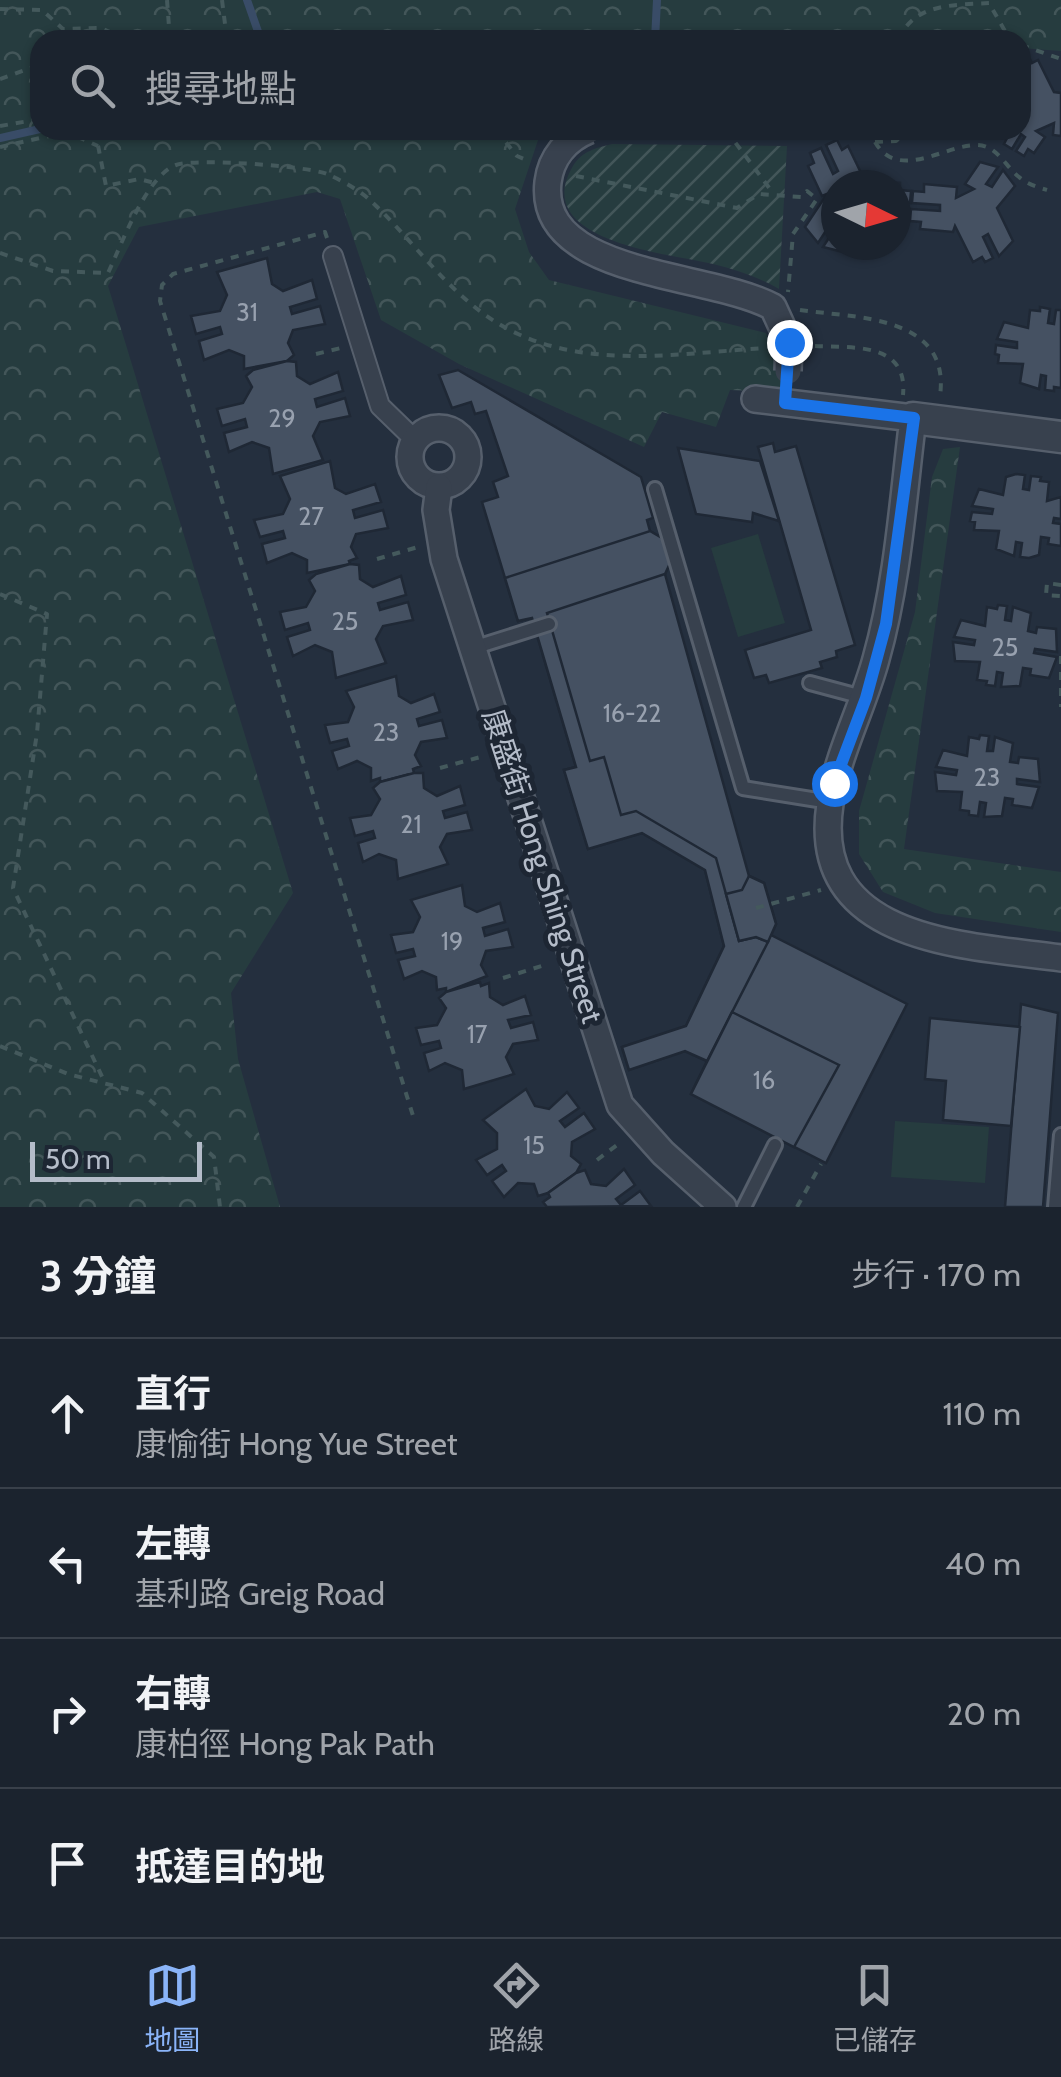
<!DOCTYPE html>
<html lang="zh-TW">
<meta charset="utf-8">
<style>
body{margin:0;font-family:Cabin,"Noto Sans TC",sans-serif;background:#242b36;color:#f1f3f6}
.compass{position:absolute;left:821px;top:170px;width:90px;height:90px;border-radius:50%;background:#1b232e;box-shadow:0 2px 8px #0004;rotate:95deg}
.scale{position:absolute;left:30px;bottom:25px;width:172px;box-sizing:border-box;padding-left:10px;border:5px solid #b4bcc9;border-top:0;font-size:28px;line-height:35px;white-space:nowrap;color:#b4bcc9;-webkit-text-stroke:8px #1d2633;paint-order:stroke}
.stop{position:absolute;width:30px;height:30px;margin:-22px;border:8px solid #1a73e8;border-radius:50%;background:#fff}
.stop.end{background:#1a73e8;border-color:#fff;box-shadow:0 2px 10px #0008}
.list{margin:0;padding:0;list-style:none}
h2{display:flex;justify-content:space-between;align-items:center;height:130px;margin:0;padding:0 40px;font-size:42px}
h2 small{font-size:32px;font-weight:400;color:#a0a4aa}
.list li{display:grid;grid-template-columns:65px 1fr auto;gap:30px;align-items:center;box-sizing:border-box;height:150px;padding:0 40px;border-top:2px solid #39404a}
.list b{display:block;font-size:38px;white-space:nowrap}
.list p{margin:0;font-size:32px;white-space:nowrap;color:#a0a4aa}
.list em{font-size:32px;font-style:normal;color:#a0a4aa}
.icon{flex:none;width:55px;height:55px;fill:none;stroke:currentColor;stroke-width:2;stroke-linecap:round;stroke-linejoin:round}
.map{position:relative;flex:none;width:1061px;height:1207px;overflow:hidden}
.search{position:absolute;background:#1b232e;box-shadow:0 2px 8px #0004;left:30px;right:30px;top:30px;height:110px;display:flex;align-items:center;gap:25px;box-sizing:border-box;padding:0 35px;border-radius:30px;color:#a0a4aa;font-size:38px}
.sheet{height:730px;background:#1b232e}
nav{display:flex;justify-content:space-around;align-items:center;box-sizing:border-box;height:140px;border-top:2px solid #39404a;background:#1b232e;font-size:28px;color:#a0a4aa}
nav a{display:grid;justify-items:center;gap:5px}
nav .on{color:#8ab4f8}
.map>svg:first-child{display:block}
.forest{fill:url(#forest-crowns)}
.garden{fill:url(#garden-furrows)}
.pitch{fill:#263c3f}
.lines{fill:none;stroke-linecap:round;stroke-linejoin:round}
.stream{stroke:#394c67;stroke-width:8}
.building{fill:#455162;stroke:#1f2835;stroke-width:2.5}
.service-casing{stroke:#565f6c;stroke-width:18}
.pedestrian-casing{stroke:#565f6c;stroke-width:22}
.minor-casing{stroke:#565f6c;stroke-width:30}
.tertiary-casing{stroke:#565f6c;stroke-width:35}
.path{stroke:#44595c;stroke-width:4;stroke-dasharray:8 8;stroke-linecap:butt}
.service{stroke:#38414e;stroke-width:12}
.pedestrian{stroke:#38414e;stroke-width:18}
.minor{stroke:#38414e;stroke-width:25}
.tertiary{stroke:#38414e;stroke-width:30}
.minor-bridge-casing{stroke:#565f6c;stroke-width:30;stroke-linecap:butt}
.minor-bridge{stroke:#38414e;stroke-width:25}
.route{stroke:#1a73e8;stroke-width:12}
.labels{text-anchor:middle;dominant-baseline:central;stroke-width:10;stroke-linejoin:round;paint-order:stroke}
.number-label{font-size:25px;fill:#98a1af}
.street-label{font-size:30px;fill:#b4bcc9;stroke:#1d2633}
</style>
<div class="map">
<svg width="1061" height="1207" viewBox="0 0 1061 1207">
<defs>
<pattern id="forest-crowns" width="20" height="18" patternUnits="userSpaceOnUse" patternTransform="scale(2.5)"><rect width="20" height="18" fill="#263c3f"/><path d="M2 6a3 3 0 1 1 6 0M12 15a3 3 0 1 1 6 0" fill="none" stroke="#435659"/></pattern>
<pattern id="garden-furrows" width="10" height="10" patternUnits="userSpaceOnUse" patternTransform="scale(2.5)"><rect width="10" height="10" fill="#263c3f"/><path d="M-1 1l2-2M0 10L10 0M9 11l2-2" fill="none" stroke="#435659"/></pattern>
</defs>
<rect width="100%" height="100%" fill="#242f3e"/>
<!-- forest -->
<g class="forest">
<polygon points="0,0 1061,0 1061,51 1021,48 1021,40 40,40 40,130 550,130 538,140 515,209 529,252 549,280 766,333 787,392 730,390 716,427 662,412 644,447 459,364 381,320 340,199 317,192 139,227 108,286 293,893 231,993 238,1059 280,1207 0,1207"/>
<polygon points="960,447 904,849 1061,872 1061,932 935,913 883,892 859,854 859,811 915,612 932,477 943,449"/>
</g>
<!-- garden -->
<path class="garden" d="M612 144 787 146 779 289C758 277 737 270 713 264 672 254 528 242 573 166 582 151 596 148 612 144Z"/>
<!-- pitch -->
<g class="pitch">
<polygon points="758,534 785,623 738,637 711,548"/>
<polygon points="895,1121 989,1127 985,1183 891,1177"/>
</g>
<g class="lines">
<!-- stream -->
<g class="stream">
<polyline points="247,0 261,40"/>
<polyline points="655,40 657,0"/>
<polyline points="0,138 40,129"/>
</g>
</g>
<!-- building -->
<g class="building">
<polygon points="1027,53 1032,63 1038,60 1054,92 1061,93 1061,136 1053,135 1054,123 1036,131 1045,137 1034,153 1028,149 1024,156 1016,151 1025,137 1021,134 1012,149 1004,144 1008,136 1002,133 1021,130 1021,83 1023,87 1028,84 1021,56"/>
<polygon points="837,140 842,150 848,146 863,177 853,181 859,185 836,185 836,245 847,245 843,252 823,247 836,227 831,223 818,243 805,227 827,194 822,196 808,166 814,163 810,153 821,148 833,174 838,171 826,145"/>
<polygon points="980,162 998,167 986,184 992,187 1003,170 1015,186 997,208 1013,241 999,256 988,234 983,237 993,258 985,262 982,257 973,262 955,226 953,232 920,229 921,222 910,221 911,209 940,211 940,205 912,203 913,191 924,192 924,184 957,187 956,198 974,189 965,184"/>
<polygon points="867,180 900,183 900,190 911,191 910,203 896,202 896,185 867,185"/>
<polygon points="267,258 272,284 283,291 312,280 317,299 290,307 292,314 320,306 325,324 293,330 288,343 294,355 287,361 244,369 244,356 229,350 204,360 199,341 222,334 220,327 196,334 191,316 220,311 227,295 217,272"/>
<polygon points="1040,307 1050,309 1048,323 1054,324 1056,310 1061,310 1061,388 1054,387 1054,391 1045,390 1046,376 1041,375 1039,389 1020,383 1023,364 998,363 999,355 995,354 996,345 1017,348 1017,342 997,339 1004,322 1028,328 1030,310 1040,311"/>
<polygon points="287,361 296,362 297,376 310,384 338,372 343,391 315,399 317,407 345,398 350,416 320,422 313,436 323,460 273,474 269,448 252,442 229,452 224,433 247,427 245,419 222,426 217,409 243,403 252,387 246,376 253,370"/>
<polygon points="458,370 641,477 653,518 647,520 650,531 667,541 672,559 665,574 749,876 764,883 776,924 771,935 907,1004 826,1163 691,1094 707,1061 685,1051 629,1070 622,1047 686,1026 724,946 705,870 642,833 588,849 564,770 576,767 532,618 518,621 482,502 498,497 493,482 508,476 486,411 475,414 471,402 452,408 439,375"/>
<polygon points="773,443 775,452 796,446 855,645 836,651 837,657 820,662 822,668 769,683 766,675 754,678 745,650 811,630 758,447"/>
<polygon points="678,448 760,461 779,521 753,513 752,522 696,514"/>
<polygon points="330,461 335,488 346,494 375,484 381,502 353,510 355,518 383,510 388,528 356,534 351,547 357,558 349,561 350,564 307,573 307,560 292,553 267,563 262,544 285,538 283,531 260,537 254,520 283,514 290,499 280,476"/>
<polygon points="1016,474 1025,475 1023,489 1029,490 1031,476 1041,477 1040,481 1049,482 1047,501 1061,497 1061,519 1054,518 1053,523 1061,524 1061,546 1048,544 1049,538 1041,537 1039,555 1029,558 1020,557 1022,543 1016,542 1014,556 996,549 999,531 974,530 975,522 970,521 972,512 992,514 993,509 972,506 979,489 1003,495 1006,477"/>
<polygon points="650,531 667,541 672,559 665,574 547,613 590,761 604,757 621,815 636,811 716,858 739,941 756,937 768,942 707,1061 685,1051 629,1070 622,1047 686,1026 724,946 705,870 642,833 588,849 564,770 576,767 532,618 518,621 505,578"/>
<polygon points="350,564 359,565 360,579 373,587 401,576 406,595 378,603 380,610 408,602 413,620 383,626 376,639 386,663 336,678 332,652 315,645 293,656 287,637 310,630 308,623 285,630 280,612 306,607 315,591 309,580 316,574"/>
<polygon points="998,605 1007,606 1005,620 1011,621 1013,607 1031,613 1028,631 1036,633 1037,627 1056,629 1057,652 1035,649 1034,653 1057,657 1049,678 1030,675 1031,669 1023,668 1020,686 1001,687 1003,673 997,672 995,686 986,685 987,681 977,680 980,662 955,661 953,642 974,645 975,640 954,637 961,620 985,626 987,607 997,609"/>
<polygon points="396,676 399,696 411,703 434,694 440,712 417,719 419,726 442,720 447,738 421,742 415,755 421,766 413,769 414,773 380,782 380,778 371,781 371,768 357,761 338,769 332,751 349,746 347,739 330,743 325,725 348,722 354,707 346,691"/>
<polygon points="980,735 989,736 987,751 993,751 995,737 1013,743 1010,762 1018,763 1019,757 1038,759 1040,782 1017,779 1017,784 1039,787 1032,808 1012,805 1013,799 1005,798 1002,816 984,817 986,803 980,802 978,816 969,815 969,811 960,810 962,792 937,791 935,772 956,775 957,770 936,767 943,750 967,756 969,737 979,739"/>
<polygon points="414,773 423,773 424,788 437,796 460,786 465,805 443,811 445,818 467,812 472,830 447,834 440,847 448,864 398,879 396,860 379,854 363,862 358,843 375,838 373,831 355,836 350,818 371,815 380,799 373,788 380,782"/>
<polygon points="749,876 764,883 776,924 768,942 756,937 739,941 726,894 742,890"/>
<polygon points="462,885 465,906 477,912 500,903 505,922 483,928 485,936 508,929 513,947 486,951 481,965 487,976 446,992 446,988 437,990 436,977 422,971 404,979 398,960 415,956 413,949 396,953 391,935 413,932 420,917 411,900"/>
<polygon points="480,982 481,986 489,983 490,997 503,1005 525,996 531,1015 508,1020 511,1028 533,1022 538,1040 513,1044 506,1057 514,1074 464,1089 462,1070 445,1063 429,1071 424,1053 441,1048 439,1041 421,1045 416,1028 437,1025 446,1008 439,998 446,992"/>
<polygon points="1021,1004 1058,1013 1043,1207 1005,1207"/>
<polygon points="732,1012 839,1065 794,1147 691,1094"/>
<polygon points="930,1018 1020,1027 1011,1126 943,1120 946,1081 925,1079"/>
<polygon points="526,1089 535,1106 549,1109 567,1092 579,1108 560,1121 565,1127 584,1113 595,1129 572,1142 571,1156 581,1164 576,1173 548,1193 538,1196 534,1184 518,1183 504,1197 492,1181 506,1171 502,1165 487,1175 476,1160 497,1149 497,1133 483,1120"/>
<polygon points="624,1169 635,1185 616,1199 621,1205 640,1191 651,1206 547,1207 543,1202 550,1197 548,1193 576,1173 585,1170 591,1184 606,1186"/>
</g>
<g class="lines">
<defs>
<g id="service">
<polyline points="655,489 743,788 830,802"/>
<polyline points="473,648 549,624"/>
<polyline points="810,683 866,698"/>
<polyline points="744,1207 775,1145"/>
<polyline points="1055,1207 1061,1135"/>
</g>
<polyline id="pedestrian" points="333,256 380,406 415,440"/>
<g id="minor">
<path d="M755 399 913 418C903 499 898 581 876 659 863 707 837 755 830 804 809 943 967 945 1061 958"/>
<circle cx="439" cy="457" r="29"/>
<polyline points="439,487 436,510 444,559 620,1105 663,1153 723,1207"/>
</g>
<polyline id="tertiary" points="913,418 1061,437"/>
</defs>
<!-- service casing -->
<use href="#service" class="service-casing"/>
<!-- pedestrian casing -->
<use href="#pedestrian" class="pedestrian-casing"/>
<!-- minor casing -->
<use href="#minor" class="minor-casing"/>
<!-- tertiary casing -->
<use href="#tertiary" class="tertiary-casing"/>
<!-- path -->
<g class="path">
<polyline points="167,0 170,40"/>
<polyline points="222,0 227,40"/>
<polyline points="0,9 42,10 63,29 101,28 128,40"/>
<polyline points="195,40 205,32 203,40"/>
<path d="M899 40C912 3 956 5 989 3L1010 40"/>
<polyline points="1021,45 1061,59"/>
<polyline points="0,79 31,68 40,72"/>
<polyline points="0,126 40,119"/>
<polyline points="95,130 106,186 139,179 155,183"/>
<polyline points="496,130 517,156 529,161"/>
<polyline points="726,130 773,193"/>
<path d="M875 142C898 182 945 145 976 145 997 145 1005 166 1019 177 1027 184 1037 187 1047 190"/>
<polyline points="875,142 896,141 909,130"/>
<polyline points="0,147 67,132 98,146"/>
<polyline points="576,176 737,208 759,194 801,197 807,191 817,199 793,234 788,292"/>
<polyline points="327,238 325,232 173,274 162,285 160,301 414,1119"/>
<path d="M0 253 53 271 108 273C121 246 146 176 176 165 195 158 308 166 327 174 341 180 361 191 372 202 419 246 456 306 518 334 595 369 683 353 765 348"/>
<path d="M800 310C856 318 951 315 940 396"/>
<path d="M815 346C854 348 908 342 903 395"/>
<polyline points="316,354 341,348"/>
<polyline points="377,559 418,547"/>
<polyline points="1061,585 1047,583 1046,595 1061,596"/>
<polyline points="0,594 47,614 37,733 13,888 105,1083"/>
<polyline points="1061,656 1061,707"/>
<polyline points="440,768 484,756"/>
<polyline points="756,908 821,890"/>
<polyline points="503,978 548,964"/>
<polyline points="0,1046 68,1074 142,1093 214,1157 220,1207"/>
<polyline points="597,1160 621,1142"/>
<polyline points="797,1207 821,1164"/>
</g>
<!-- service -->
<use href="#service" class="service"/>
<!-- pedestrian -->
<use href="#pedestrian" class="pedestrian"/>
<!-- minor -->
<use href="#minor" class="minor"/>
<!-- tertiary -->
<use href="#tertiary" class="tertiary"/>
<defs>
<path id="minor-bridge" d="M589 130C567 139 551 157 548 182 537 277 709 272 773 307L789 342 788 371"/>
</defs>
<!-- minor-bridge casing -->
<use href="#minor-bridge" class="minor-bridge-casing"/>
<!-- minor-bridge -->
<use href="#minor-bridge" class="minor-bridge"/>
</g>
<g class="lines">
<!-- route -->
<polyline class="route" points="789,342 785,403 914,418 886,624 866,698 834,783"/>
</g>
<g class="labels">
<!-- number labels -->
<g class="number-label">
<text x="247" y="312">31</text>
<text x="282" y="418">29</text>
<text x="311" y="516">27</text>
<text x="345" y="621">25</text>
<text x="1005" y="647">25</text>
<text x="632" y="713">16-22</text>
<text x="386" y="732">23</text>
<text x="987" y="777">23</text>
<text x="411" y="824">21</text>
<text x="452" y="941">19</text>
<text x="477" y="1034">17</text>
<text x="764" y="1080">16</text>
<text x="534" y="1145">15</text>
</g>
<!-- street labels -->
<g class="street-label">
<text transform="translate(543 866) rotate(72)">康盛街 Hong Shing Street</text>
</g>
</g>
</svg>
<svg class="compass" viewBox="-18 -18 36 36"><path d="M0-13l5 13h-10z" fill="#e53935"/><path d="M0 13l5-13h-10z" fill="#a0a4aa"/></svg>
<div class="scale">50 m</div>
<div class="stop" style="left:834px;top:783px"></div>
<div class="stop end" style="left:789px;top:342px"></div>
<div class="search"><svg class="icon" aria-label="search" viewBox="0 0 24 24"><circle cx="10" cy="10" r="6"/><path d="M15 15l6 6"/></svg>搜尋地點</div>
</div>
<section class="sheet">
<h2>3 分鐘<small>步行 · 170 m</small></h2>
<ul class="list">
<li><svg class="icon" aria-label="ahead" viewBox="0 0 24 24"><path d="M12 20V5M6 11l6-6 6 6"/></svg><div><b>直行</b><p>康愉街 Hong Yue Street</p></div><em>110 m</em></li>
<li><svg class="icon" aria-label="left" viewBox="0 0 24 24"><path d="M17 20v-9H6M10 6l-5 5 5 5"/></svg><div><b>左轉</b><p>基利路 Greig Road</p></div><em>40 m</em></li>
<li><svg class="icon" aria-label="right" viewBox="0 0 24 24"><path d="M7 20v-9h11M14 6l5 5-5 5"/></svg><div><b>右轉</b><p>康柏徑 Hong Pak Path</p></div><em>20 m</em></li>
<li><svg class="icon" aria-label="arrive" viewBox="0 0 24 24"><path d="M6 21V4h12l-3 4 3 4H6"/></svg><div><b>抵達目的地</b></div></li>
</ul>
</section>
<nav>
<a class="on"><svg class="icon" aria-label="map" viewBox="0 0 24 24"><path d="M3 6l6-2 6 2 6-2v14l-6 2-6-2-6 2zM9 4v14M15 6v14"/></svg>地圖</a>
<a><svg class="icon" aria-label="directions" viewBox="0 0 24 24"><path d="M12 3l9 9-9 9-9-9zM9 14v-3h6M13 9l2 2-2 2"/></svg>路線</a>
<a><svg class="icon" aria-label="saved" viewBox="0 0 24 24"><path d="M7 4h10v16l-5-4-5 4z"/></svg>已儲存</a>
</nav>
